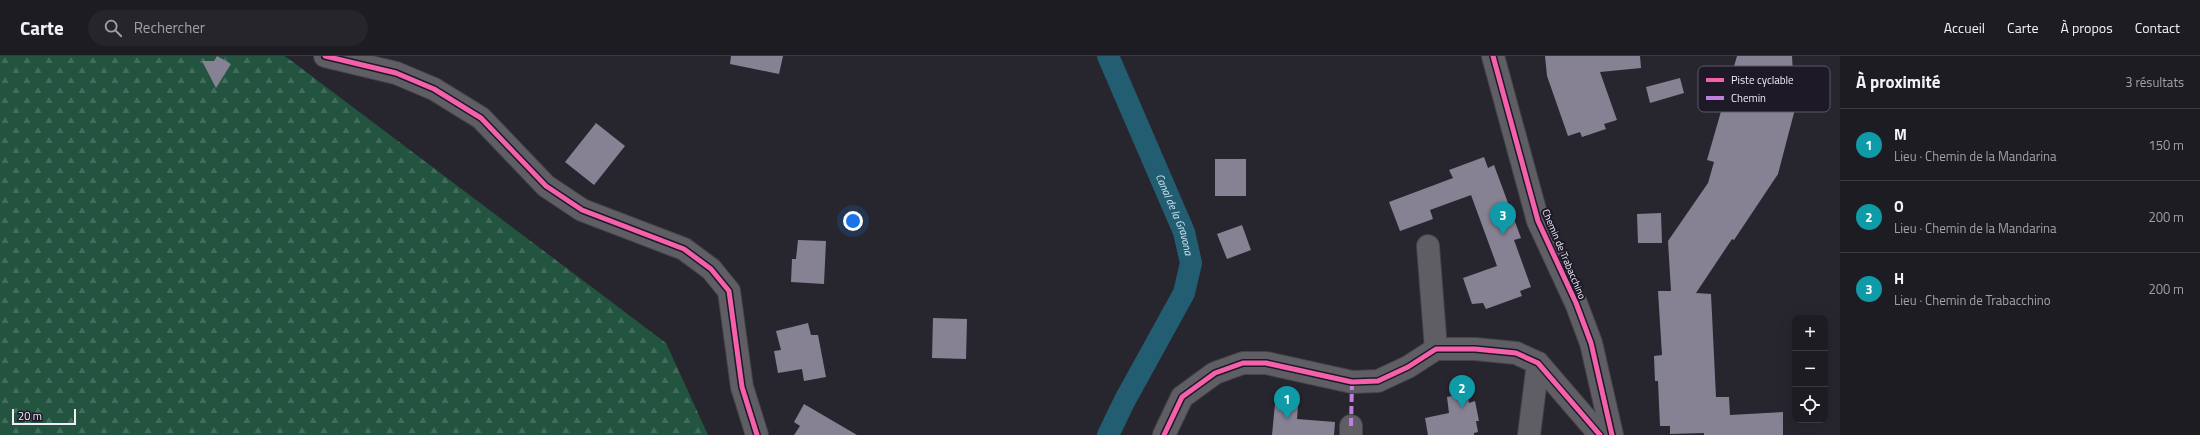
<!DOCTYPE html>
<html lang="fr">
<meta charset="utf-8">
<style>
body{margin:0;font-family:"Titillium Web",sans-serif;background:#25252a;color:#f1f3f6}
.controls{position:absolute;right:12px;bottom:12px;display:grid;overflow:hidden;border-radius:8px;box-shadow:0 4px 16px #0002}
.controls button{width:36px;height:36px;display:grid;place-items:center;padding:0;border:0;border-bottom:1px solid #3b3a40;background:#1d1c22;color:#f1f3f6;font:20px sans-serif}
.scale{position:absolute;left:12px;bottom:10px;width:64px;box-sizing:border-box;padding-left:4px;border:2px solid #f0eef8;border-top:0;font-size:11px;line-height:14px;white-space:nowrap;color:#f0eef8;-webkit-text-stroke:3px #1d1927;paint-order:stroke}
.you{position:absolute;left:853px;top:165px;width:14px;height:14px;margin:-10px;border:3px solid #fff;border-radius:50%;background:#1a73e8;box-shadow:0 0 0 6px #1a73e833}
.badge{display:grid;place-items:center;width:26px;height:26px;border-radius:50%;background:#aaa8b1;color:#fff;font-size:13px;font-weight:700}
.pin{position:absolute;translate:-50% -33px;filter:drop-shadow(0 1px 2px #0008)}
.pin::after{content:'';position:absolute;top:21px;width:14px;height:12px;background:inherit;clip-path:polygon(0 0,100% 0,50% 100%)}
.list{margin:0;padding:0;list-style:none}
h2{display:flex;justify-content:space-between;align-items:center;height:52px;margin:0;padding:0 16px;font-size:17px}
h2 small{font-size:13px;font-weight:400;color:#a0a1a5}
.list li{display:grid;grid-template-columns:26px 1fr auto;gap:12px;align-items:center;box-sizing:border-box;height:72px;padding:0 16px;border-top:1px solid #3b3a40}
.list b{display:block;font-size:15px;white-space:nowrap}
.list p{margin:0;font-size:13px;white-space:nowrap;color:#a0a1a5}
.list em{font-size:13px;font-style:normal;color:#a0a1a5}
.icon{flex:none;width:22px;height:22px;fill:none;stroke:currentColor;stroke-width:2;stroke-linecap:round;stroke-linejoin:round}
.map{position:relative;flex:none;width:1840px;height:379px;overflow:hidden}
header{display:flex;align-items:center;gap:24px;box-sizing:border-box;height:56px;padding:0 20px;background:#1d1c22;border-bottom:1px solid #3b3a40}
header strong{font-size:19px}
nav{display:flex;gap:22px;margin-inline-start:auto;font-size:14px}
.search{width:280px;height:36px;background:#25252a;display:flex;align-items:center;gap:10px;box-sizing:border-box;padding:0 14px;border-radius:22px;color:#a0a1a5;font-size:15px}
main{display:flex}
aside{flex:1;background:#1d1c22}
.map>svg:first-child{display:block}
.forest{fill:url(#forest-firs)}
.lines{fill:none;stroke-linecap:round;stroke-linejoin:round}
.canal{stroke:#225d72;stroke-width:22}
.building{fill:#878293}
.minor-casing{stroke:#46444b;stroke-width:24}
.minor{stroke:#5f5e64;stroke-width:22}
.quiet{stroke:#c07fdc;stroke-width:4;stroke-dasharray:8 4;stroke-linecap:butt}
.cycleway-casing{stroke:#1d1927;stroke-width:8}
.cycleway{stroke:#f560ab;stroke-width:5}
.labels{text-anchor:middle;dominant-baseline:central;stroke-width:4;stroke-linejoin:round;paint-order:stroke}
.street-label{font-size:10px;fill:#f0eef8;stroke:#1d1927}
.water-label{font-size:11px;font-style:italic;fill:#cde7f1;stroke:#1d1927}
.key{fill:#1d1927;stroke:#5c5966;stroke-width:1}
.key-label{font-size:11px;fill:#f0eef8}
</style>
<header>
<strong>Carte</strong>
<div class="search"><svg class="icon" aria-label="search" viewBox="0 0 24 24"><circle cx="10" cy="10" r="6"/><path d="M15 15l6 6"/></svg>Rechercher</div>
<nav><a>Accueil</a><a>Carte</a><a>À propos</a><a>Contact</a></nav>
</header>
<main>
<div class="map">
<svg width="1840" height="379" viewBox="0 0 1840 379">
<defs>
<pattern id="forest-firs" width="22" height="20" patternUnits="userSpaceOnUse"><rect width="22" height="20" fill="#22543f"/><path d="M5 1l3.5 6h-7zM16 11l3.5 6h-7z" fill="#426d5c"/></pattern>
</defs>
<rect width="100%" height="100%" fill="#27262e"/>
<!-- forest -->
<polygon class="forest" points="0,0 284,0 289,3 666,287 708,379 0,379"/>
<g class="lines">
<!-- canal -->
<path class="canal" id="s1" d="M1108 0 1184 176 1191 207 1184 237 1125 344 1108 379"/>
</g>
<!-- building -->
<g class="building">
<polygon points="217,0 231,8 216,32 202,5 214,5"/>
<polygon points="731,0 783,0 779,18 730,8"/>
<polygon points="1545,0 1640,0 1641,12 1600,16 1617,64 1604,68 1606,73 1582,81 1580,76 1568,80 1547,20"/>
<polygon points="1737,0 1792,0 1795,53 1778,118 1734,184 1732,183 1696,237 1711,238 1716,341 1729,341 1730,359 1783,356 1783,379 1704,379 1704,377 1670,378 1670,370 1660,370 1658,325 1655,325 1654,300 1662,299 1658,235 1671,235 1668,185 1708,127 1714,106 1707,104"/>
<polygon points="1680,22 1684,37 1650,47 1646,31"/>
<polygon points="596,67 625,90 594,129 565,106"/>
<polygon points="1484,101 1488,112 1494,109 1521,182 1514,184 1531,231 1520,235 1522,240 1486,253 1483,247 1472,248 1463,222 1497,210 1471,139 1430,154 1433,163 1400,175 1389,146 1453,122 1449,114"/>
<rect x="1215" y="103" width="31" height="37"/>
<polygon points="1661,157 1662,187 1638,187 1637,158"/>
<polygon points="1242,169 1251,194 1227,203 1217,178"/>
<polygon points="798,184 826,185 824,228 791,226 792,203 796,203"/>
<polygon points="933,262 967,263 966,303 932,302"/>
<polygon points="808,267 811,279 818,279 826,321 804,325 802,313 778,317 774,295 781,294 776,275"/>
<polygon points="1467,337 1469,347 1475,345 1479,365 1476,365 1478,376 1474,377 1474,379 1428,379 1425,362 1449,357 1447,341"/>
<polygon points="804,348 857,379 794,379 800,370 794,366"/>
<polygon points="1275,348 1298,350 1297,363 1335,366 1334,379 1272,379"/>
</g>
<g class="lines">
<defs>
<g id="minor">
<polyline points="325,0 396,17 434,33 481,62 546,130 582,154 684,193 711,213 729,235 742,331 757,379"/>
<polyline points="1493,0 1538,165 1576,247 1591,287 1612,379"/>
<polyline points="1428,190 1436,293"/>
<polyline points="1164,379 1182,341 1215,317 1243,307 1266,307 1352,326 1378,325 1408,311 1436,293 1475,293 1516,297 1538,307 1600,379"/>
<polyline points="1351,379 1351,370"/>
<polyline points="1529,379 1538,307"/>
</g>
</defs>
<!-- minor casing -->
<use href="#minor" class="minor-casing"/>
<!-- minor -->
<use href="#minor" class="minor"/>
<!-- quiet -->
<polyline class="quiet" points="1351,370 1352,326"/>
<defs>
<g id="cycleway">
<polyline points="325,0 396,17 434,33 481,62 546,130 582,154 684,193 711,213 729,235 742,331 757,379"/>
<polyline points="1493,0 1538,165 1576,247 1591,287 1612,379"/>
<polyline points="1164,379 1182,341 1215,317 1243,307 1266,307 1352,326 1378,325 1408,311 1436,293 1475,293 1516,297 1538,307 1600,379"/>
</g>
</defs>
<!-- cycleway casing -->
<use href="#cycleway" class="cycleway-casing"/>
<!-- cycleway -->
<use href="#cycleway" class="cycleway"/>
</g>
<g class="labels">
<!-- street labels -->
<g class="street-label">
<text transform="translate(1564 198) rotate(67)">Chemin de Trabacchino</text>
</g>
<!-- water labels -->
<g class="water-label">
<text stroke="none"><textPath href="#s1" startOffset="172">Canal de la Gravona</textPath></text>
</g>
</g>
<!-- legend -->
<rect x="1698" y="10" width="132" height="46" rx="6" class="key"/>
<rect x="1706" y="22" width="18" height="4" fill="#f560ab"/>
<rect x="1706" y="40" width="18" height="4" fill="#c07fdc"/>
<g class="key-label">
<text x="1731" y="28">Piste cyclable</text>
<text x="1731" y="46">Chemin</text>
</g>
</svg>
<div class="controls">
<button>+</button>
<button>−</button>
<button><svg class="icon" aria-label="locate" viewBox="0 0 24 24"><circle cx="12" cy="12" r="6"/><path d="M12 2v4M12 18v4M2 12h4M18 12h4"/></svg></button>
</div>
<div class="scale">20 m</div>
<div class="you"></div>
<div class="pin badge" style="left:1287px;top:363px;background:#0f9aa8">1</div>
<div class="pin badge" style="left:1462px;top:352px;background:#0f9aa8">2</div>
<div class="pin badge" style="left:1503px;top:179px;background:#0f9aa8">3</div>
</div>
<aside>
<h2>À proximité<small>3 résultats</small></h2>
<ul class="list">
<li><span class="badge" style="background:#0f9aa8">1</span><div><b>M</b><p>Lieu · Chemin de la Mandarina</p></div><em>150 m</em></li>
<li><span class="badge" style="background:#0f9aa8">2</span><div><b>O</b><p>Lieu · Chemin de la Mandarina</p></div><em>200 m</em></li>
<li><span class="badge" style="background:#0f9aa8">3</span><div><b>H</b><p>Lieu · Chemin de Trabacchino</p></div><em>200 m</em></li>
</ul>
</aside>
</main>
